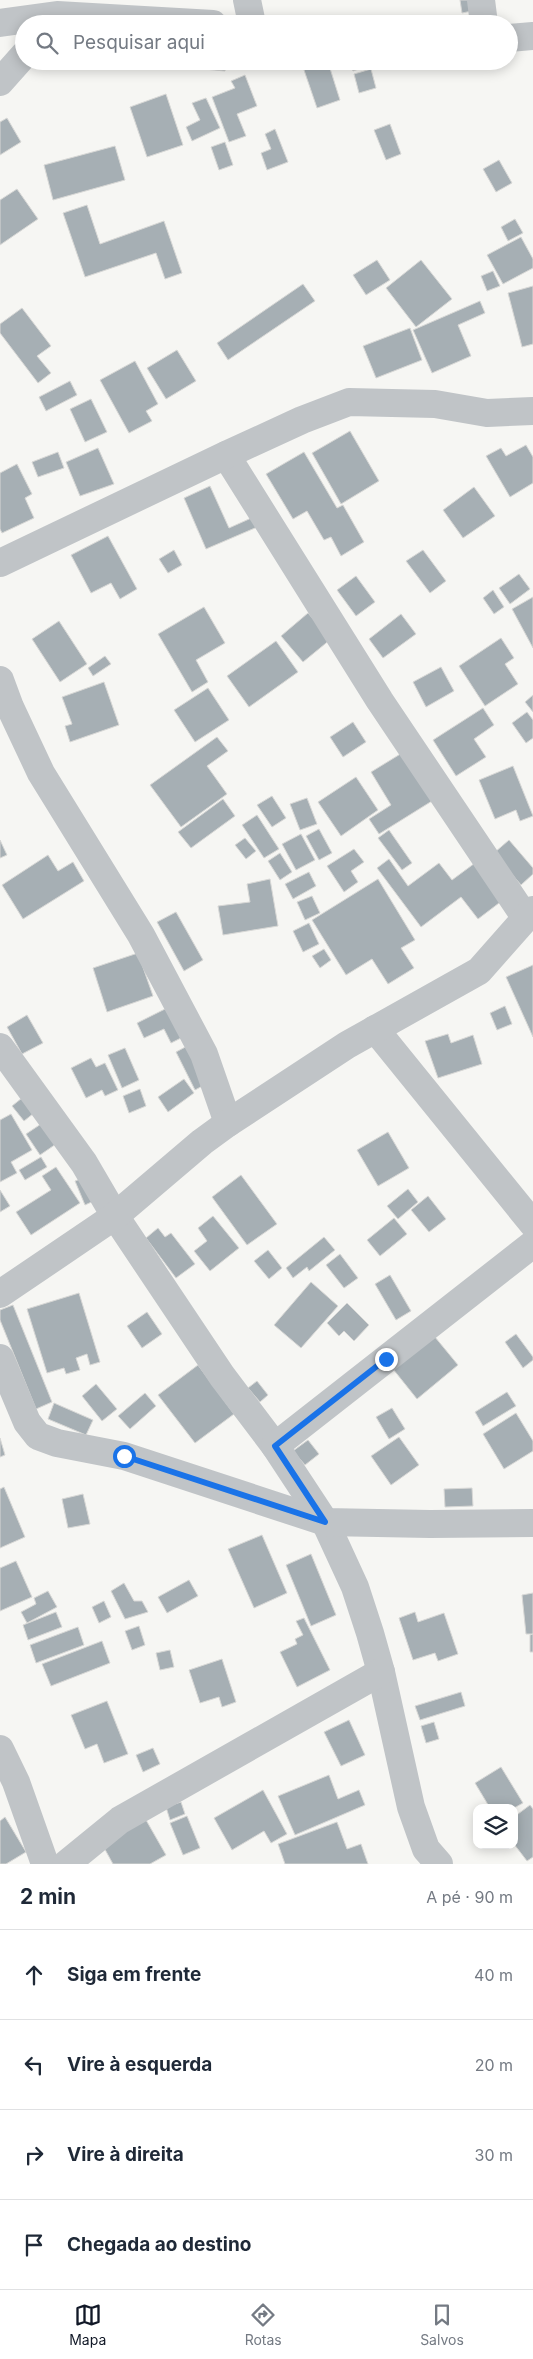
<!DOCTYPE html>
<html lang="pt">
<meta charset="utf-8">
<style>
body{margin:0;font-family:Inter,sans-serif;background:#f6f6f7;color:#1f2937}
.controls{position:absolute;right:15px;bottom:15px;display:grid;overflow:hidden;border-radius:10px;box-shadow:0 2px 12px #0003}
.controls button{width:45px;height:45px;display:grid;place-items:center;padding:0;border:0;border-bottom:1px solid #e0e1e3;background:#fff;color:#1f2937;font:25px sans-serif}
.stop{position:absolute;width:15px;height:15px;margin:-11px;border:4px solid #1a73e8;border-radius:50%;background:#fff}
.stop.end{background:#1a73e8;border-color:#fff;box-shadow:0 1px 5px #0008}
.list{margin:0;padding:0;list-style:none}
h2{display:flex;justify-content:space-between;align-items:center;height:65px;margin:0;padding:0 20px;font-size:21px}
h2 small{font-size:16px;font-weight:400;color:#747a83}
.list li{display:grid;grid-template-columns:32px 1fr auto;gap:15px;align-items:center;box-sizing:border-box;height:90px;padding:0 20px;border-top:1px solid #e0e1e3}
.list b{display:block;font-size:19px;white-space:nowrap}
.list em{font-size:16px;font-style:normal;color:#747a83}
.icon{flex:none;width:28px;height:28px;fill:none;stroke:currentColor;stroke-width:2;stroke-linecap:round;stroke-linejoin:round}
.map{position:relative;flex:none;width:533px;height:1864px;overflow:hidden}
.search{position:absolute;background:#fff;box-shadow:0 2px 12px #0003;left:15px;right:15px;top:15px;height:55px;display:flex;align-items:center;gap:12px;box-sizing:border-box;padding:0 18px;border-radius:28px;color:#747a83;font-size:19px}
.sheet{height:425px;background:#fff}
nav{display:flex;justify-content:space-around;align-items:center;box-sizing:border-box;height:70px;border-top:1px solid #e0e1e3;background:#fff;font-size:14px;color:#747a83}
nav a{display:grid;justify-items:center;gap:2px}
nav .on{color:#111827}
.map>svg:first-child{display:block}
.building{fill:#a6afb4;stroke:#d8d8d6}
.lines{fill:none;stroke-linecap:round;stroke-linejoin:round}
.street{stroke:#c0c4c7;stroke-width:28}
.route{stroke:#1a73e8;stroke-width:6}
</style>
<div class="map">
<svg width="533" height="1864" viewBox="0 0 533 1864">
<rect width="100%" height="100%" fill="#f6f6f3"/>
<!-- building -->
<g class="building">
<polygon points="460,0 476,0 477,10 462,13"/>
<polygon points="200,61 226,61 225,71 204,69"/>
<polygon points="349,61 375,61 375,63 353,71"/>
<polygon points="328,62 340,100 317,108 304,70"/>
<polygon points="371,69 376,88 359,93 354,74"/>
<polygon points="245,75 257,106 237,114 246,136 229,142 212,97 235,88 231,81"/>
<polygon points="166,94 183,145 147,157 130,107"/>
<polygon points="206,98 220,128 192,141 186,127 200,120 192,103"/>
<polygon points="7,118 21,142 0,155 0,122"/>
<polygon points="390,124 401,154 386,160 374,130"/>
<polygon points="275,129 288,162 267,170 261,153 271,149 265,134"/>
<polygon points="225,142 233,165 219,170 211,147"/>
<polygon points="115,146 125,180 53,200 44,165"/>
<polygon points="499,160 512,183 496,192 483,169"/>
<polygon points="17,189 38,219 0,245 0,200"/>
<polygon points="87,205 100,244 164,221 182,273 165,279 156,253 85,277 63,213"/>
<polygon points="515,219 523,233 508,241 501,227"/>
<polygon points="521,237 533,259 533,268 503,284 487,255"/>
<polygon points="377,260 390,280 366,295 353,275"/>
<polygon points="421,260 452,299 416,327 386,288"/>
<polygon points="493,271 500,286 487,291 481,276"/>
<polygon points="303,284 315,301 228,360 217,343"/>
<polygon points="533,286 533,344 522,347 508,293"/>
<polygon points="480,301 485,313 458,325 471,356 432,373 413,330"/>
<polygon points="22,308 51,346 37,356 51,373 38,383 0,333 0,324"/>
<polygon points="410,328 422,360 376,378 363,346"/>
<polygon points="177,350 196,381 166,399 147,368"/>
<polygon points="135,361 158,404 146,411 152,421 129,433 100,380"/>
<polygon points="70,381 77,395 46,411 39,397"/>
<polygon points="91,399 107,432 85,442 70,409"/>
<polygon points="350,431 379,481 341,504 312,453"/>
<polygon points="526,445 533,457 533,483 510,497 486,456 501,448 506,456"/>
<polygon points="98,448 114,484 80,496 66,462"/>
<polygon points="58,452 64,468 38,477 32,462"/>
<polygon points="304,452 337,508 343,505 364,542 341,556 331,537 324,540 307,511 293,519 266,474"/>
<polygon points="17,464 32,494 25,498 34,518 2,533 0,529 0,473"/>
<polygon points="210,486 229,528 258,515 262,525 206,549 184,498"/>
<polygon points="474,487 495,516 463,538 443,510"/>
<polygon points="108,536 137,589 120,599 111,583 91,593 71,555"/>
<polygon points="174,550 182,565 168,573 159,559"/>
<polygon points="423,550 446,581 430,593 406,561"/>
<polygon points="519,574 530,589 510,604 499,588"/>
<polygon points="356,576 375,602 356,616 337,590"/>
<polygon points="493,590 504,607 494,614 483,598"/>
<polygon points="533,597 533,648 512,609"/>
<polygon points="204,607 225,643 196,660 208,682 192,692 158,634"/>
<polygon points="308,613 331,639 303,662 281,636"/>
<polygon points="401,614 416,634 383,658 369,639"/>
<polygon points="59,621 87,664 60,682 32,639"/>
<polygon points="501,638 514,658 505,664 518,684 485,706 459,666"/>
<polygon points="276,641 298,672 249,707 227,676"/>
<polygon points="105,656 111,664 93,676 88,668"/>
<polygon points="441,667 454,691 426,707 413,682"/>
<polygon points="104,682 119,725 70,742 65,726 72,724 62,697"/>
<polygon points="208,688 229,720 195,742 174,710"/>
<polygon points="533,695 533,712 525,702"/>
<polygon points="483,708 494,725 474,739 486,757 456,776 433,740"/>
<polygon points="527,712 533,720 533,738 526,743 512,723"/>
<polygon points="353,722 366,742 343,757 330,737"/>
<polygon points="217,737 228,751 207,766 227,794 181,827 150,785"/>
<polygon points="402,753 432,801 379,834 369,819 391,805 371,772"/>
<polygon points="513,766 533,816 520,821 516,810 495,819 479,780"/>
<polygon points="356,777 378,810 341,836 318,802"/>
<polygon points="272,796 286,818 272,827 257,805"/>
<polygon points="307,798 317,824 300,830 290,804"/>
<polygon points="223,799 235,816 191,848 178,832"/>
<polygon points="257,815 279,849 264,858 242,825"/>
<polygon points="319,829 332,853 319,860 306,836"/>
<polygon points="389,830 412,863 402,870 378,838"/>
<polygon points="301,834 315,860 296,870 282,844"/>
<polygon points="245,838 256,851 246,859 235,845"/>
<polygon points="0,840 7,855 0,858"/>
<polygon points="509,840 533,868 533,874 521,885 494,853"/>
<polygon points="354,849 364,862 351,871 358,882 344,892 327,866"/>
<polygon points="280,853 292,872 280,880 268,861"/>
<polygon points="48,855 58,871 73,862 84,881 23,919 2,885"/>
<polygon points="389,859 408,886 439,863 452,880 475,863 503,900 478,919 461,897 421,927 377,868"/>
<polygon points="309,872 316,886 293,899 285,884"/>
<polygon points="270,879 278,926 223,935 218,906 250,902 247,884"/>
<polygon points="378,879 415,940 401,948 414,968 388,984 372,959 346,975 312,920"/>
<polygon points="312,896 320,913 305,920 297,902"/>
<polygon points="176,912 203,960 184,971 157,922"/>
<polygon points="309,923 319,944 303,952 293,931"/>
<polygon points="324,949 331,960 320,968 312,956"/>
<polygon points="138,953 153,996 107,1012 93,968"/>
<polygon points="533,965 533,1037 506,977"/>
<polygon points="171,1006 185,1036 171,1043 164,1029 144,1038 137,1023"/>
<polygon points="505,1006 512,1024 497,1030 490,1013"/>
<polygon points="27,1015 43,1043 22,1054 7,1027"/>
<polygon points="448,1034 451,1043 473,1035 482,1064 438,1078 425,1041"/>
<polygon points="191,1044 210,1082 195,1090 176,1052"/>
<polygon points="125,1048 139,1080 122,1088 108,1055"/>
<polygon points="91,1058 96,1067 105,1063 118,1090 105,1096 102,1090 86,1098 71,1068"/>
<polygon points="184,1079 194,1093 168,1112 158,1097"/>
<polygon points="140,1089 146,1106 129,1113 123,1096"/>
<polygon points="22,1098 34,1113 24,1121 12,1106"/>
<polygon points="11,1114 32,1150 11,1162 17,1173 0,1182 0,1120"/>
<polygon points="41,1124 56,1144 40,1155 26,1134"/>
<polygon points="388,1132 409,1168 378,1186 357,1150"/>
<polygon points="41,1157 47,1167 25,1180 19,1170"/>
<polygon points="56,1167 80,1203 31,1235 16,1212 51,1190 42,1176"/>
<polygon points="241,1175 277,1224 247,1245 212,1197"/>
<polygon points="86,1177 96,1200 85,1205 75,1181"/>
<polygon points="408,1189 418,1202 398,1219 387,1206"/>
<polygon points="0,1190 10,1206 0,1212"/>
<polygon points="428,1196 446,1219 429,1232 411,1210"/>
<polygon points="213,1216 239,1248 210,1271 194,1251 207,1241 198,1228"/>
<polygon points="394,1218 407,1234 380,1256 367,1240"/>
<polygon points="158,1228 165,1237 171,1233 195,1264 176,1278 146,1238"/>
<polygon points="324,1237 335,1250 309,1271 307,1267 293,1278 286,1268"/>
<polygon points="268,1250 282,1268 269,1279 254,1261"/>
<polygon points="340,1254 358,1278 344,1288 326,1265"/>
<polygon points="390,1275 411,1311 396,1320 375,1284"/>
<polygon points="311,1282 338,1306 301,1348 274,1325"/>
<polygon points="79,1293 100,1362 90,1365 87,1354 76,1358 80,1370 66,1374 64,1368 47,1373 27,1309"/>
<polygon points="347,1303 369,1325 354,1341 344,1331 339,1336 327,1323"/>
<polygon points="13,1305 52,1402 36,1409 0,1320 0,1310"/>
<polygon points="147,1312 162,1334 142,1348 127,1326"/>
<polygon points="430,1331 458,1365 417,1399 389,1364"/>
<polygon points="516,1334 533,1357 533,1360 523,1368 505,1342"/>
<polygon points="198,1365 234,1414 195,1443 158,1395"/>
<polygon points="257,1381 268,1395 260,1402 248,1388"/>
<polygon points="96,1384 117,1409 102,1421 82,1396"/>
<polygon points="507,1392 516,1406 483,1426 475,1412"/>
<polygon points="145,1393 156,1406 130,1429 118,1416"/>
<polygon points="54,1403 93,1420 86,1435 48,1419"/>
<polygon points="392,1408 405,1429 389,1439 376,1417"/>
<polygon points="516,1413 533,1441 533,1451 504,1469 483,1434"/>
<polygon points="399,1437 419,1465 391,1485 371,1456"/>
<polygon points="0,1438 5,1455 0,1457"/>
<polygon points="308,1440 319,1454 305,1465 293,1451"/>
<polygon points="4,1487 25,1537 0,1548 0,1489"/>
<polygon points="472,1488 473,1506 445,1507 444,1489"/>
<polygon points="83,1494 90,1524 68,1528 62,1499"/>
<polygon points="262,1535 287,1593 254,1608 228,1549"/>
<polygon points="311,1554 336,1615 311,1626 286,1565"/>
<polygon points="16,1561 32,1597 0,1611 0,1568"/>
<polygon points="189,1580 198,1596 167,1613 158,1597"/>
<polygon points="124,1583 134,1601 142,1601 148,1612 125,1619 111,1591"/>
<polygon points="48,1591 57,1607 27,1623 21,1612 36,1604 34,1598"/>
<polygon points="533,1593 533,1634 526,1634 522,1595"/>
<polygon points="104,1601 111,1617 99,1623 92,1607"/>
<polygon points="56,1612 62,1627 28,1640 23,1625"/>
<polygon points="415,1612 418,1622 444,1613 458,1654 438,1661 435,1653 413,1660 399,1618"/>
<polygon points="304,1618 330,1670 297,1687 280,1652 297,1644 295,1639 303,1635 296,1621"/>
<polygon points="139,1626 145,1645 132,1650 125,1631"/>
<polygon points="78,1627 84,1645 36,1663 30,1645"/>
<polygon points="533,1634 533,1652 530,1652 530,1635"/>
<polygon points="102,1641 110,1663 51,1686 42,1664"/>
<polygon points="170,1650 174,1667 160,1670 156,1653"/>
<polygon points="222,1659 236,1702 222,1707 219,1697 200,1703 189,1670"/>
<polygon points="461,1692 465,1706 420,1720 415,1706"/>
<polygon points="107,1701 128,1754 104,1763 97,1744 85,1749 71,1715"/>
<polygon points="349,1720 365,1755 341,1766 324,1732"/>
<polygon points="434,1722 439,1739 426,1743 421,1726"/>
<polygon points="153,1748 160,1764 143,1772 136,1755"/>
<polygon points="501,1767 523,1803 514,1808 490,1808 475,1783"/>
<polygon points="329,1775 338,1799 359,1790 365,1805 295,1835 278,1796"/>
<polygon points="263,1790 287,1834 271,1843 264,1831 232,1850 214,1818"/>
<polygon points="181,1802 185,1814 170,1820 166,1807"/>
<polygon points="530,1805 533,1809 533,1857 527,1861 514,1844 514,1817"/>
<polygon points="187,1816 200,1848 183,1855 170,1823"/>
<polygon points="5,1817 26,1852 6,1864 0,1864 0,1821"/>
<polygon points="146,1820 166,1855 150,1864 113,1864 102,1844"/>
<polygon points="337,1822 347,1849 361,1844 368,1864 285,1864 278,1844"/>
</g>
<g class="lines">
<!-- street -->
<g class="street">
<polyline points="247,0 252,24"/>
<polyline points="481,0 484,24"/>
<polyline points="0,23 57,15 213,24"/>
<polyline points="509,38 533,36"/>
<polyline points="0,82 24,55"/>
<polyline points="226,455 380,701 525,917"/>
<polyline points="0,563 226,455 302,420 349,402 435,404 487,413 533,411"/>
<polyline points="0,680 10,707 41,773 141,935 204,1054 228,1123"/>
<polyline points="375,1029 533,1224"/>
<polyline points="0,1047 84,1163 115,1216 222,1376 275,1446 325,1522 355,1587 370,1633 381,1672 411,1807 426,1849 439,1864"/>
<polyline points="0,1294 115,1216 202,1142 228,1123 347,1045 479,971 533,910"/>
<polyline points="0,1358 27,1422 38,1436 57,1443 124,1456 325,1522 430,1524 533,1523"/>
<polyline points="275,1446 533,1244"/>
<polyline points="0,1749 16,1782 45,1864"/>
<polyline points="66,1864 120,1820 381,1672"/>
</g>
</g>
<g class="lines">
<!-- route -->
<polyline class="route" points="124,1456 325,1522 275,1446 386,1359"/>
</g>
</svg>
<div class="controls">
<button><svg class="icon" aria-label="layers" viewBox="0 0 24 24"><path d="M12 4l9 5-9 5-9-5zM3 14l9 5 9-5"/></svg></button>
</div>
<div class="stop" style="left:124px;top:1456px"></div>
<div class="stop end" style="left:386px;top:1359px"></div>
<div class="search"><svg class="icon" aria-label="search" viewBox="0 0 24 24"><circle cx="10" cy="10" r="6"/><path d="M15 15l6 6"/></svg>Pesquisar aqui</div>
</div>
<section class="sheet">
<h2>2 min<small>A pé · 90 m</small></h2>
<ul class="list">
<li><svg class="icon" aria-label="ahead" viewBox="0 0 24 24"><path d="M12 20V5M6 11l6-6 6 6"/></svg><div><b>Siga em frente</b></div><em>40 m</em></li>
<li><svg class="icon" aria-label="left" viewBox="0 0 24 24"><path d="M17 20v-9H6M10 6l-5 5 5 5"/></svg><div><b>Vire à esquerda</b></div><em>20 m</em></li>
<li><svg class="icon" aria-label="right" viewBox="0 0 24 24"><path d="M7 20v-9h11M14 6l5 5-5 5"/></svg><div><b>Vire à direita</b></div><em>30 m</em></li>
<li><svg class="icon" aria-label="arrive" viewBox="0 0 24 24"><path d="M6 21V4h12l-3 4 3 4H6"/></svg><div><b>Chegada ao destino</b></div></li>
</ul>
</section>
<nav>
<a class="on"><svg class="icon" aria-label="map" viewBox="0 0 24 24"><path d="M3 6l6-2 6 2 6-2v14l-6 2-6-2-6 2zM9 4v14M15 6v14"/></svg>Mapa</a>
<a><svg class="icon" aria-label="directions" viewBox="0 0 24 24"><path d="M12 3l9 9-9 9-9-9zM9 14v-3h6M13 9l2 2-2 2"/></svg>Rotas</a>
<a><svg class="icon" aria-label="saved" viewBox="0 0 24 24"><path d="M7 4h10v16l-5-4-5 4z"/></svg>Salvos</a>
</nav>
